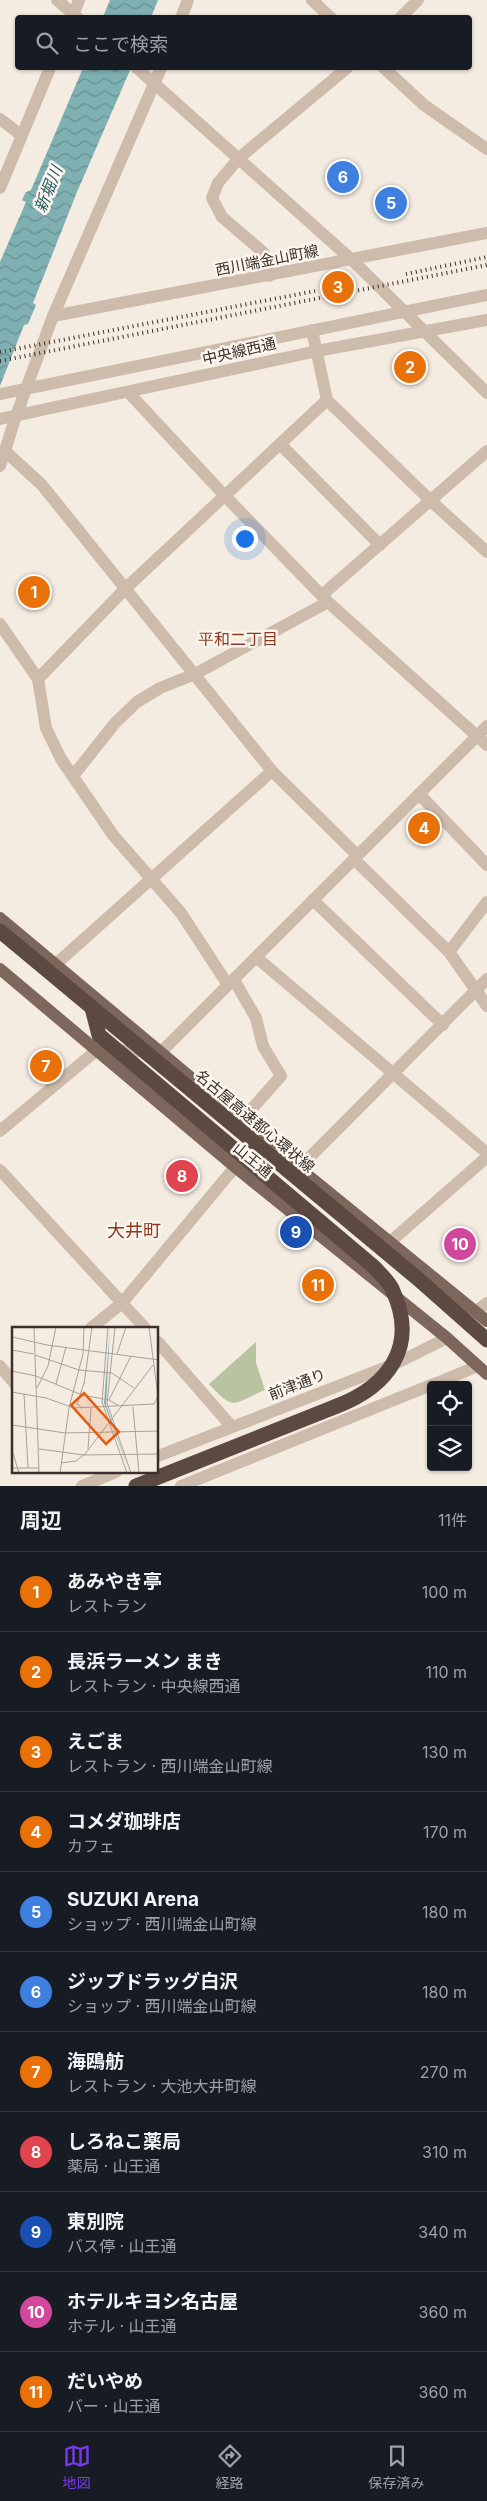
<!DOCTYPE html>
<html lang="ja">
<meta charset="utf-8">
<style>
body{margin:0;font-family:Inter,"Noto Sans JP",sans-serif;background:#20242c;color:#f1f3f6}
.controls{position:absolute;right:15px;bottom:15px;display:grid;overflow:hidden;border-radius:5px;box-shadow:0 1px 4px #0004}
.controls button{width:45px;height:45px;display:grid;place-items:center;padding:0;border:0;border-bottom:1px solid #363941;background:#171b24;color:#f1f3f6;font:25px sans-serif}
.you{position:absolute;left:244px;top:538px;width:18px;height:18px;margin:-12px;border:4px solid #fff;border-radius:50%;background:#1a73e8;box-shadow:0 0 0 8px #1a73e833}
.badge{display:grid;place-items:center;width:32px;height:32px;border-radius:50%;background:#7c3aed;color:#fff;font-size:16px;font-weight:700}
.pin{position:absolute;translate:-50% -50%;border:2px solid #fff;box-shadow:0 1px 5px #0006}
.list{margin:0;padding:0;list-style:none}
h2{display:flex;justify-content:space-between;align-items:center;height:65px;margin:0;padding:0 20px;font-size:21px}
h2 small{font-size:16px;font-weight:400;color:#9ea1a6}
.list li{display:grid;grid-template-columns:32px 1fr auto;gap:15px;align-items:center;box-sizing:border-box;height:80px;padding:0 20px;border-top:1px solid #363941}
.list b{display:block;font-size:19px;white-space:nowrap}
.list p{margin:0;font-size:16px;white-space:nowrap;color:#9ea1a6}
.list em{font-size:16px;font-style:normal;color:#9ea1a6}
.icon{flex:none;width:28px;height:28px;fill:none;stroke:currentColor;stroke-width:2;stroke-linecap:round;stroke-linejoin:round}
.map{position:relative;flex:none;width:487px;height:1486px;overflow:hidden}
.search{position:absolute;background:#171b24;box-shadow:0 1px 4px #0004;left:15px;right:15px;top:15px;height:55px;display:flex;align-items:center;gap:12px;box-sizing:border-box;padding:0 18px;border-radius:5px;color:#9ea1a6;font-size:19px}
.sheet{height:945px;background:#171b24}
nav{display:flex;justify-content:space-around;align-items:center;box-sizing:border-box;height:70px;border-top:1px solid #363941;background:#171b24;font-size:14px;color:#9ea1a6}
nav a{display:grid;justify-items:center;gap:2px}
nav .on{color:#7c3aed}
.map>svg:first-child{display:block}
.green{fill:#b8c4a0}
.water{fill:url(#water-waves)}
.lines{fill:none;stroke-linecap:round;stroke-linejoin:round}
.minor{stroke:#cdbbac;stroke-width:12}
.major{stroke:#7d675c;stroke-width:12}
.highway{stroke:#5c4a42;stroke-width:15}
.rail{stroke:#3b302b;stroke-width:4;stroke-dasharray:1 4;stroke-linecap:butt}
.highway-bridge{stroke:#5c4a42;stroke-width:15}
.labels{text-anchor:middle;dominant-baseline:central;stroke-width:5;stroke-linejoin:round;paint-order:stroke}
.street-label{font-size:15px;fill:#3b302b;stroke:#fbf5ee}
.water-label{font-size:16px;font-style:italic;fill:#1f5a5e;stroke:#fbf5ee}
.neighbourhood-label{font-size:16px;fill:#8c3b22;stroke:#fbf5ee}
.quarter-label{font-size:18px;fill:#8c3b22;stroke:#fbf5ee}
.inset-road{fill:none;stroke:#aaa098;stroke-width:1}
.view{fill:#e8590c;fill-opacity:0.15;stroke:#e8590c;stroke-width:2.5}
.inset-edge{fill:none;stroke:#3b302b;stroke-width:2.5}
</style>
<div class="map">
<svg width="487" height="1486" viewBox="0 0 487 1486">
<defs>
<pattern id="water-waves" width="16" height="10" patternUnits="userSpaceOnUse" patternTransform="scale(1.25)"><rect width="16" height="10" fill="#7fb0b2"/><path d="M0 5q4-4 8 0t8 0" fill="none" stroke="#699091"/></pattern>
</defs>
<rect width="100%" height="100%" fill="#f4ebe1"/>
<!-- green -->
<path class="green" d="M256 1342V1363L265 1390C232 1404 235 1412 209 1384Z"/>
<!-- water -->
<g class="water">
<polygon points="110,0 158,0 151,17 103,17"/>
<polygon points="83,68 131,68 77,192 33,303 36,305 28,324 24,325 0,386 0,262 26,202 22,200 26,192 31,190"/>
</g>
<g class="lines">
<!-- minor -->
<g class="minor">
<polyline points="57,0 78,18"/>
<polyline points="312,0 331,18"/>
<polyline points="72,18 79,0"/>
<polyline points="181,18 188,0"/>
<polyline points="400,18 418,0"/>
<polyline points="137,68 352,260 487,393"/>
<polyline points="384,68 424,105 487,149"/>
<polyline points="0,119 21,135"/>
<polyline points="0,188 50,68"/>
<polyline points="269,276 264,253 222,217 212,198 218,183 239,158 347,68"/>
<polyline points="53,316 487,233"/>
<polyline points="312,330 327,400 431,501 487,552"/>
<polyline points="129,393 225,496 328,602 487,745"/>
<polyline points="0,394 487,295"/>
<polyline points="0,419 317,351 487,320"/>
<polyline points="280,444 380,545"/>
<polyline points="5,451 42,485 272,771 357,855"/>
<polyline points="0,466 16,416 53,316 161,68"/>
<polyline points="322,595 487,451"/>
<polyline points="0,624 38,679 46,728 61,759 113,835 181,913 228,985"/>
<polyline points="38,679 126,588 327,400"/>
<polyline points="73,776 115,723 137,702 160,688 195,674 328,602"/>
<polyline points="419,794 487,865"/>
<polyline points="354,859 449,952 487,1006"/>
<polyline points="313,900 443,1025"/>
<polyline points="449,952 487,902"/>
<polyline points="256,957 487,1153"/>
<polyline points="56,964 272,771"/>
<polyline points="234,980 256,1018 263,1046 281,1076 242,1120"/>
<polyline points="0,1131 97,1050 161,1052 487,726"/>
<polyline points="299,1168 487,979"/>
<polyline points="0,1170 145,1328"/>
<polyline points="390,1242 487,1157"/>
<polyline points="476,1311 487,1303"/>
<polyline points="91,1328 122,1303 235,1167"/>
<polyline points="158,1342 232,1427"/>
<polyline points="0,1366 14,1383"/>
<polyline points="432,1385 478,1366"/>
<polyline points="158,1456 397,1363 447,1338"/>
<polyline points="82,1486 116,1472"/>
<polyline points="181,1486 431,1385"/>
</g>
<!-- major -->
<g class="major">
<polyline points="0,918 299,1168 487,1321"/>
<polyline points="0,969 235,1167 447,1338 487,1374"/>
</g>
<!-- highway -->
<polyline class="highway" points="136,1486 337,1406"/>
<!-- rail -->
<g class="rail">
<polyline points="406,274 487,257"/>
<polyline points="0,352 315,291"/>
<polyline points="0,361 487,265"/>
</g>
<!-- highway-bridge -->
<g class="highway-bridge">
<polyline points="0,931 417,1278 487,1340"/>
<path d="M92 1008 99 1035 374 1267C380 1274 390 1282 393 1291 418 1346 389 1386 337 1406"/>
</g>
</g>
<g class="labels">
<!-- street labels -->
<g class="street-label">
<text transform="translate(267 260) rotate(-11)">西川端金山町線</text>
<text transform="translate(239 351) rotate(-13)">中央線西通</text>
<text transform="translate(255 1121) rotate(40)">名古屋高速都心環状線</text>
<text transform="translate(253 1160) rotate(39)">山王通</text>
<text transform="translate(297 1384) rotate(-21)">前津通り</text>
</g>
<!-- water labels -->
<g class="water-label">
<text transform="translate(48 189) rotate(-68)">新堀川</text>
</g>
<!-- neighbourhood labels -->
<g class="neighbourhood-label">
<text x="238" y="639">平和二丁目</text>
</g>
<!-- quarter labels -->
<g class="quarter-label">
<text x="134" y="1230">大井町</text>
</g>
</g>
<!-- overview -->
<g transform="translate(12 1327)">
<rect width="146" height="146" fill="#f4ebe1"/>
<path d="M98 0 94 78 118 146 92 76Z" fill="#7fb0b2"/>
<path class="inset-road" d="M22 0 27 146M96 0 90 75 115 146M103 0 95 76 119 146M0 10 35 18 147 33M0 23 22 27M105 27 114 0M23 28 67 43 100 46 122 61M0 44 24 49 70 68 97 73 106 78M44 57 54 20M72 57 80 0M25 61 36 39 44 0M0 65 34 71 62 81 142 77 146 69 137 0M12 67 16 141M97 73 119 29M121 80 127 146M70 81 65 77 72 56M0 98 53 106 147 104M27 122 72 128 147 127M76 122 79 81M0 123 7 146M49 136 64 134 73 127 141 38M0 141H27M48 146 57 81 71 27 72 0"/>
<path class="view" d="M72 66 107 105 94 117 59 78Z"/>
<rect width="146" height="146" class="inset-edge"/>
</g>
</svg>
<div class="controls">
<button><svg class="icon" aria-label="locate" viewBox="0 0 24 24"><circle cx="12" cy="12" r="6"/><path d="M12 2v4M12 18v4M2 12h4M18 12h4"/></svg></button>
<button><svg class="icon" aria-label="layers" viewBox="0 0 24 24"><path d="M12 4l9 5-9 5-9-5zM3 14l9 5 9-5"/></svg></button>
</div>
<div class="you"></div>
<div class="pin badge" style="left:34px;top:592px;background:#e8710a">1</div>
<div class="pin badge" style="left:410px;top:367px;background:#e8710a">2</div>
<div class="pin badge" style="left:338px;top:287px;background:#e8710a">3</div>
<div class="pin badge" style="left:424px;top:828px;background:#e8710a">4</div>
<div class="pin badge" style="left:391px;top:203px;background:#3f7fe0">5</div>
<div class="pin badge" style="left:343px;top:177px;background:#3f7fe0">6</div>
<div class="pin badge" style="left:46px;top:1066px;background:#e8710a">7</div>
<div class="pin badge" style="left:182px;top:1176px;background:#e0444e">8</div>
<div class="pin badge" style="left:296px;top:1232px;background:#1a4fb4">9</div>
<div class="pin badge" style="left:460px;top:1244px;background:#d1479c">10</div>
<div class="pin badge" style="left:318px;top:1285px;background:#e8710a">11</div>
<div class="search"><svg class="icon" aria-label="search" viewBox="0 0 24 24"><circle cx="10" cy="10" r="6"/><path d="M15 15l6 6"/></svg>ここで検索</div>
</div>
<section class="sheet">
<h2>周辺<small>11件</small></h2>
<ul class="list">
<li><span class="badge" style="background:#e8710a">1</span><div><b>あみやき亭</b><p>レストラン</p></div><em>100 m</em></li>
<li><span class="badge" style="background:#e8710a">2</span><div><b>長浜ラーメン まき</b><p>レストラン · 中央線西通</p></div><em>110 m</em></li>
<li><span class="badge" style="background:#e8710a">3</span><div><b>えごま</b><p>レストラン · 西川端金山町線</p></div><em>130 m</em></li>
<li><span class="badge" style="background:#e8710a">4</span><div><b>コメダ珈琲店</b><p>カフェ</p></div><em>170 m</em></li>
<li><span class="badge" style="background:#3f7fe0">5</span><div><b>SUZUKI Arena</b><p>ショップ · 西川端金山町線</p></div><em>180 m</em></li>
<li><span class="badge" style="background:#3f7fe0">6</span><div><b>ジップドラッグ白沢</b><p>ショップ · 西川端金山町線</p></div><em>180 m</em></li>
<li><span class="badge" style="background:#e8710a">7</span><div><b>海鴎舫</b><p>レストラン · 大池大井町線</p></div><em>270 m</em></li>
<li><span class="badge" style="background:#e0444e">8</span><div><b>しろねこ薬局</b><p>薬局 · 山王通</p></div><em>310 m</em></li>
<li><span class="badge" style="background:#1a4fb4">9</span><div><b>東別院</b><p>バス停 · 山王通</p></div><em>340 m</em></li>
<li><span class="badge" style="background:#d1479c">10</span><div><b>ホテルキヨシ名古屋</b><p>ホテル · 山王通</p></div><em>360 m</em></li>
<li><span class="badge" style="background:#e8710a">11</span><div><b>だいやめ</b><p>バー · 山王通</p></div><em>360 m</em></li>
</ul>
</section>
<nav>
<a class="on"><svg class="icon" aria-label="map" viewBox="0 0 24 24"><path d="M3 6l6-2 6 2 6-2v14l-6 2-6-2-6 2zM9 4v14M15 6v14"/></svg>地図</a>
<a><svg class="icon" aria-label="directions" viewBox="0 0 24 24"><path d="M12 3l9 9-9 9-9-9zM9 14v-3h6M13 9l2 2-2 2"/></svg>経路</a>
<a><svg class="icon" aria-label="saved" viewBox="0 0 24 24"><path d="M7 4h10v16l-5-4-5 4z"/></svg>保存済み</a>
</nav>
